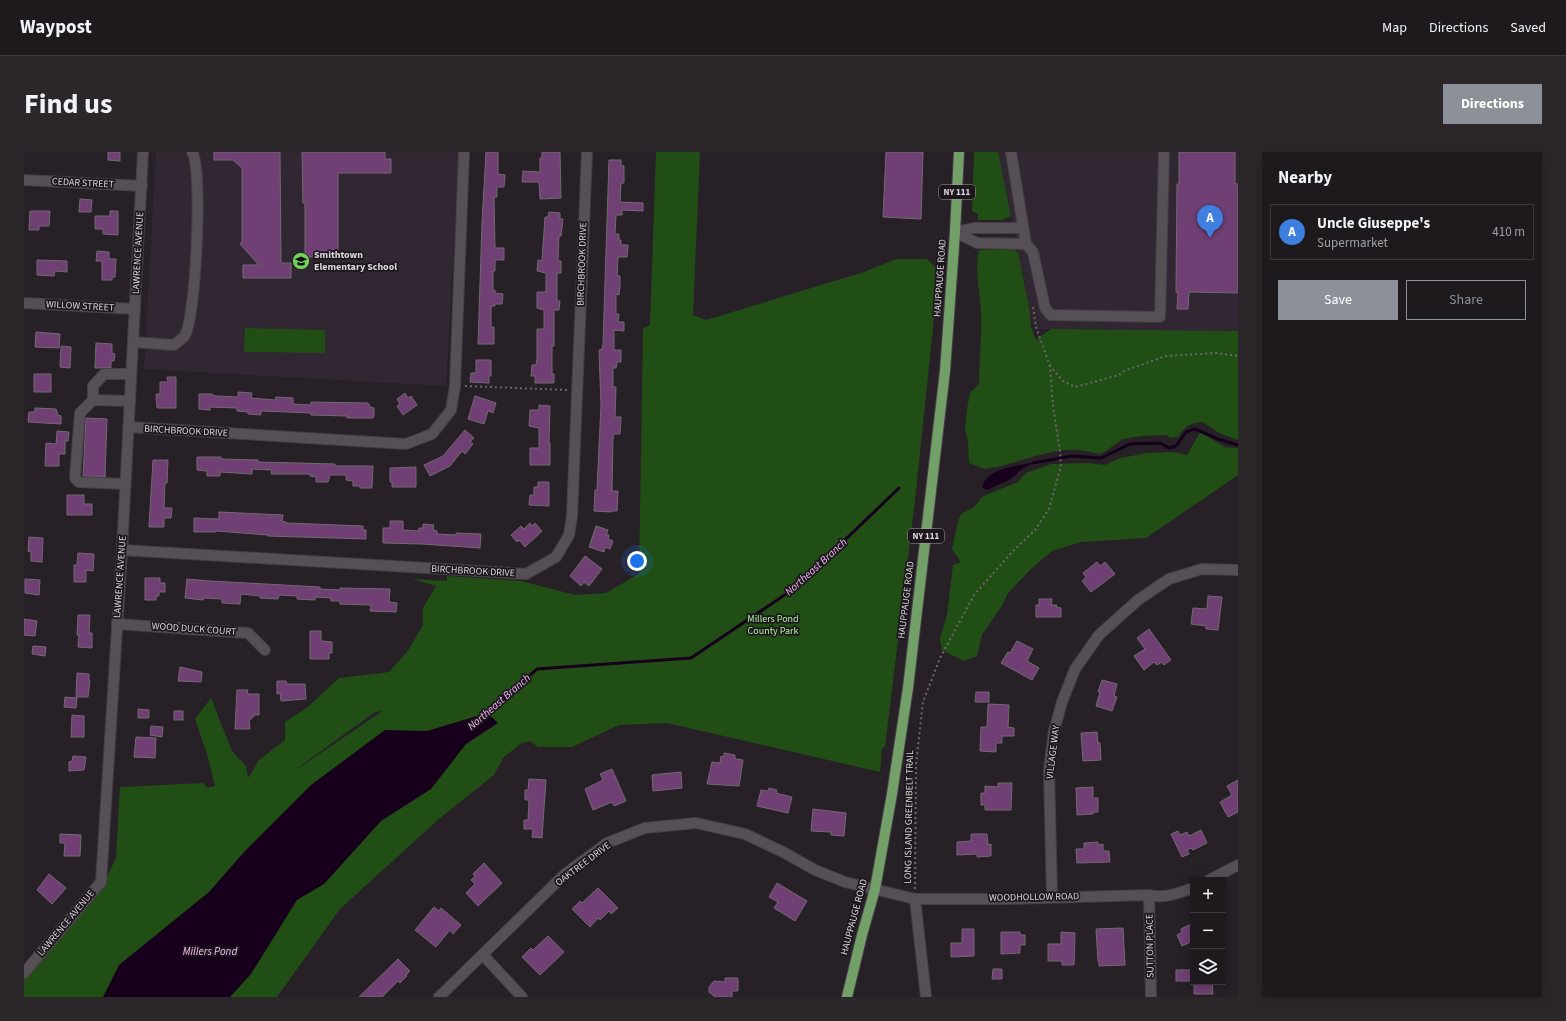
<!DOCTYPE html>
<meta charset="utf-8">
<style>
body{margin:0;font-family:"Source Sans 3",sans-serif;background:#2a262a;color:#f1f3f6}
.controls{position:absolute;right:12px;bottom:12px;display:grid;overflow:hidden;border-radius:0px;box-shadow:0 2px 10px #0003}
.controls button{width:36px;height:36px;display:grid;place-items:center;padding:0;border:0;border-bottom:1px solid #3b383b;background:#1d191d;color:#f1f3f6;font:20px sans-serif}
.you{position:absolute;left:613px;top:409px;width:14px;height:14px;margin:-10px;border:3px solid #fff;border-radius:50%;background:#1a73e8;box-shadow:0 0 0 6px #1a73e833}
.badge{display:grid;place-items:center;width:26px;height:26px;border-radius:50%;background:#8c9099;color:#fff;font-size:13px;font-weight:700}
.pin{position:absolute;translate:-50% -33px;filter:drop-shadow(0 1px 2px #0008)}
.pin::after{content:'';position:absolute;top:21px;width:14px;height:12px;background:inherit;clip-path:polygon(0 0,100% 0,50% 100%)}
.list{margin:0;padding:0;list-style:none}
h2{display:flex;justify-content:space-between;align-items:center;height:52px;margin:0;padding:0 16px;font-size:17px}
h2 small{font-size:13px;font-weight:400;color:#a0a0a4}
.list li{display:grid;grid-template-columns:26px 1fr auto;gap:12px;align-items:center;box-sizing:border-box;height:56px;margin:0 8px 8px;padding:0 8px;border:1px solid #3b383b;border-radius:0px}
.list b{display:block;font-size:15px;white-space:nowrap}
.list p{margin:0;font-size:13px;white-space:nowrap;color:#a0a0a4}
.list em{font-size:13px;font-style:normal;color:#a0a0a4}
.actions{display:flex;gap:8px;padding:12px 16px}
.actions a{flex:1;padding:9px 0;border:1px solid #8c9099;border-radius:0px;text-align:center;font-size:14px;color:#8c9099}
.actions .main{background:#8c9099;color:#fff}
.icon{flex:none;width:22px;height:22px;fill:none;stroke:currentColor;stroke-width:2;stroke-linecap:round;stroke-linejoin:round}
.map{position:relative;flex:none;width:1214px;height:845px;overflow:hidden;border-radius:0px}
header{display:flex;align-items:center;gap:24px;box-sizing:border-box;height:56px;padding:0 20px;background:#1d191d;border-bottom:1px solid #3b383b}
header strong{font-size:19px}
nav{display:flex;gap:22px;margin-inline-start:auto;font-size:14px}
.intro{display:flex;align-items:center;justify-content:space-between;box-sizing:border-box;height:96px;padding:0 24px}
h1{margin:0;font-size:28px}
.button{padding:10px 18px;border-radius:0px;background:#8c9099;color:#fff;font-size:14px;font-weight:700}
main{display:flex;gap:24px;padding:0 24px}
aside{flex:1;background:#1d191d;border-radius:0px;box-shadow:0 2px 10px #0003}
.map>svg:first-child{display:block}
.built{fill:#312732}
.green{fill:#214e15;fill-rule:evenodd}
.water{fill:#17001b}
.lines{fill:none;stroke-linecap:round;stroke-linejoin:round}
.stream{stroke:#17001b;stroke-width:3}
.building{fill:#703f74;stroke:#726a72}
.minor-casing{stroke:#453f45;stroke-width:12}
.major-casing{stroke:#453f45;stroke-width:12}
.path{stroke:#6c676c;stroke-width:2;stroke-dasharray:2 3;stroke-linecap:butt}
.minor{stroke:#564f56;stroke-width:10}
.major{stroke:#739f68;stroke-width:10}
.labels{text-anchor:middle;dominant-baseline:central;stroke-width:3.5;stroke-linejoin:round;paint-order:stroke}
.shield{fill:#1d171d;stroke:#a19da1;stroke-width:1}
.shield-label{font-size:9px;font-weight:bold;fill:#dad6da}
.street-label{font-size:10px;fill:#dad6da;stroke:#1d171d}
.poi-label{font-size:10px;font-weight:bold;fill:#dad6da;stroke:#1d171d;text-anchor:start}
.park-label{font-size:10px;fill:#b0f5a1;stroke:#1d171d}
.water-label{font-size:11px;font-style:italic;fill:#f4baf8;stroke:#1d171d}
</style>
<header>
<strong>Waypost</strong>
<nav><a>Map</a><a>Directions</a><a>Saved</a></nav>
</header>
<div class="intro"><h1>Find us</h1><a class="button">Directions</a></div>
<main>
<div class="map">
<svg width="1214" height="845" viewBox="0 0 1214 845">
<rect width="100%" height="100%" fill="#272127"/>
<!-- built -->
<g class="built">
<polygon points="132,0 435,0 422,234 120,217"/>
<polygon points="974,0 1214,0 1214,179 1010,177"/>
</g>
<!-- green -->
<g class="green">
<path d="M632 0H676L669 163 682 168 840 120 872 107H903L911 115 913 138 891 348 861 595 858 596 856 620 643 571 595 573 548 595H514L506 589 496 592 479 606 470 623 416 666 316 757 253 845H0V828L77 737 92 706 96 635 179 631 183 636 191 634 183 602 171 567 187 546 208 599 222 614 224 626 235 608 261 588V570L284 555 315 526 365 520 383 500 399 473V456L412 434 388 427 423 429V424L497 429 551 443 582 441 615 422 619 176 626 173ZM357 559V560L272 618 278 613 351 560Z"/>
<polygon points="950,0 974,0 987,64 978,68 954,68 954,62 948,59"/>
<path d="M988 97 994 100 1006 160 1007 175 1012 188 1027 177 1214 179V288L1195 281 1179 270C1166 271 1161 274 1154 285L1147 286 1142 283 1118 284 1099 287 1077 302 1055 298H1039L1019 302 977 314 960 317 945 311 944 289 941 277 943 257 946 241 955 232C955 209 958 186 957 163 957 141 950 120 955 98Z"/>
<polygon points="221,176 301,178 301,201 220,200"/>
<polygon points="1176,280 1201,295 1214,296 1214,323 1122,386 1057,390 1028,399 1007,417 984,441 977,455 958,483 953,504 940,509 918,498 916,486 923,463 929,413 937,410 928,397 933,373 937,362 950,355 957,346 962,343 994,330 1002,321 1027,312 1064,311 1081,313 1097,306 1123,301 1148,300 1163,303"/>
</g>
<!-- water -->
<g class="water">
<path d="M1011 310 998 317 987 327 963 338 958 335C964 315 994 314 1011 310Z"/>
<polygon points="463,561 474,571 442,592 407,637 357,669 300,732 273,748 227,822 206,845 79,845 95,813 185,740 220,700 287,633 361,578 403,579"/>
</g>
<g class="lines">
<!-- stream -->
<g class="stream">
<polyline points="1009,311 1048,304 1077,306 1106,292 1136,291 1145,296 1152,294 1162,280 1171,277 1194,287 1214,293"/>
<polyline points="460,564 513,517 667,506 771,436 875,336"/>
</g>
</g>
<!-- building -->
<g class="building">
<polygon points="84,0 96,0 96,9 84,8"/>
<polygon points="190,0 256,0 257,111 267,111 267,126 219,126 219,113 235,113 216,92 218,90 218,16 209,8 190,8"/>
<polygon points="278,0 361,0 361,7 367,7 367,21 314,21 314,105 281,105 281,51 279,51"/>
<polygon points="462,0 474,0 474,22 481,23 480,35 473,35 473,45 470,45 471,96 480,96 480,108 471,108 471,119 469,119 469,138 471,138 471,141 479,142 478,152 471,152 471,154 467,154 467,175 470,175 470,192 454,192 458,71"/>
<polygon points="518,0 536,0 537,46 516,47 515,30 498,30 499,19 516,20 516,6 518,6"/>
<polygon points="862,0 899,0 897,67 859,65"/>
<polygon points="1155,0 1211,0 1211,32 1214,32 1214,141 1165,140 1164,157 1153,157 1154,140 1152,140 1153,32 1155,32"/>
<polygon points="585,8 597,8 597,13 600,14 600,31 597,31 596,50 619,51 619,59 598,58 598,63 592,63 591,82 595,82 595,88 597,88 597,93 604,93 603,105 594,105 593,124 596,124 596,133 595,143 592,142 592,162 595,162 594,170 600,170 600,179 590,178 590,198 597,198 597,210 593,210 592,216 589,216 589,235 592,235 591,265 597,265 596,282 590,282 589,286 588,339 594,339 593,359 587,359 587,360 570,359 571,338 573,338 577,253 575,198 578,197 579,192"/>
<polygon points="56,47 68,48 67,60 55,60"/>
<polygon points="6,59 26,59 25,74 15,74 15,78 5,78"/>
<polygon points="86,59 94,59 94,83 79,82 79,77 71,77 71,64 86,64"/>
<polygon points="525,60 536,61 536,67 539,67 537,84 535,84 534,109 537,109 537,121 533,121 533,149 536,149 535,158 530,158 530,194 528,194 528,222 530,222 530,231 511,231 511,224 507,224 508,213 512,213 513,207 513,177 520,177 520,158 513,156 513,140 522,140 522,121 513,119 514,108 518,109 521,65 524,65"/>
<polygon points="73,99 85,100 85,107 92,107 91,125 88,125 88,128 78,128 78,109 72,109"/>
<polygon points="13,108 43,109 43,120 31,119 30,124 13,123"/>
<polygon points="12,180 36,182 35,196 11,195"/>
<polygon points="72,191 88,192 88,201 91,202 90,209 87,209 87,216 71,216"/>
<polygon points="37,194 47,195 46,216 36,215"/>
<polygon points="452,208 467,208 467,224 465,224 465,231 446,230 447,221 452,221"/>
<rect x="10" y="222" width="17" height="18"/>
<polygon points="143,225 152,225 152,256 133,256 132,242 136,242 136,230 144,230"/>
<polygon points="214,240 228,241 227,246 251,248 252,245 269,246 269,252 287,253 287,250 344,251 346,255 350,256 350,264 349,266 323,266 323,264 287,263 287,261 237,259 237,263 224,262 224,260 213,259 213,256 186,255 186,258 175,257 175,242 187,242 192,244 214,245"/>
<polygon points="381,241 384,246 387,244 393,253 379,263 373,254 376,252 373,247"/>
<polygon points="451,244 472,251 469,261 464,259 460,272 444,267"/>
<polygon points="515,253 526,254 525,291 526,291 526,313 506,313 506,296 515,296 515,276 505,274 506,258 515,258"/>
<polygon points="11,256 32,257 34,263 37,264 37,272 4,270 5,260 11,260"/>
<polygon points="62,266 83,267 81,325 59,324"/>
<polygon points="441,278 450,286 446,290 449,292 441,302 438,299 426,314 406,324 400,313 419,304"/>
<polygon points="33,279 45,280 44,289 41,289 41,302 35,302 35,314 21,314 22,291 32,292"/>
<polygon points="173,305 197,305 197,307 234,308 234,310 311,312 311,314 349,314 348,336 336,336 336,334 329,334 329,329 322,328 322,323 306,323 304,330 292,330 292,325 286,324 286,322 247,322 248,318 228,317 228,322 196,320 196,324 183,324 183,319 173,318"/>
<polygon points="129,308 144,308 143,331 141,331 140,356 148,356 147,366 140,366 140,375 125,375"/>
<polygon points="392,315 392,335 368,335 368,330 366,330 366,316"/>
<polygon points="514,330 525,330 525,354 505,353 506,343 510,343 510,335 514,335"/>
<polygon points="43,343 60,343 60,352 68,352 68,363 43,363"/>
<polygon points="195,360 259,363 258,369 264,371 339,374 339,378 342,378 342,387 244,384 244,383 192,379 192,380 170,380 170,366 195,367"/>
<polygon points="366,369 379,369 379,378 395,379 395,376 399,376 399,372 410,373 409,378 413,379 413,382 432,383 432,381 457,382 456,396 398,392 359,391 359,376 366,376"/>
<polygon points="506,371 508,374 511,371 518,379 501,395 495,388 493,390 487,383 497,374 500,377"/>
<polygon points="572,374 584,378 582,383 585,383 584,387 589,389 586,397 581,395 580,400 565,395"/>
<polygon points="5,385 19,386 18,410 7,409 7,400 4,399"/>
<polygon points="54,401 70,402 69,419 62,418 62,430 50,430 50,413 53,413"/>
<polygon points="561,404 578,417 565,434 560,430 557,434 546,424"/>
<polygon points="1073,410 1076,414 1081,410 1091,422 1067,440 1058,429 1062,425 1059,421"/>
<polygon points="121,426 136,426 136,431 141,431 141,440 135,440 135,444 132,444 132,448 121,448"/>
<polygon points="1,427 16,428 15,443 1,441"/>
<polygon points="163,427 186,429 296,435 296,437 316,438 316,436 366,437 365,450 373,451 372,460 346,459 347,453 316,452 316,449 307,449 307,446 291,445 291,448 273,447 273,444 255,443 254,447 236,446 236,444 217,442 216,452 198,451 198,447 180,446 179,448 161,446"/>
<polygon points="1184,444 1198,445 1194,478 1182,477 1182,474 1167,472 1169,456 1183,457"/>
<polygon points="1015,447 1028,447 1027,453 1033,453 1032,455 1037,456 1037,465 1012,465 1012,453 1015,453"/>
<polygon points="54,463 66,463 65,481 68,481 68,496 54,495 55,483 53,483"/>
<polygon points="0,467 13,469 11,484 0,483"/>
<polygon points="1125,477 1147,508 1140,513 1138,510 1133,513 1130,510 1120,518 1110,504 1121,497 1113,486"/>
<polygon points="286,479 297,479 297,489 308,490 308,501 305,501 305,507 286,507"/>
<polygon points="993,489 1009,497 1003,509 1015,516 1008,528 977,511 984,500 986,501"/>
<polygon points="9,494 22,495 21,504 8,502"/>
<polygon points="156,515 178,520 177,530 154,529"/>
<polygon points="53,521 65,522 65,529 66,529 64,545 52,545"/>
<polygon points="1078,528 1093,532 1090,544 1093,545 1088,559 1072,554 1076,540 1074,540"/>
<polygon points="253,529 262,529 263,532 281,532 282,547 257,549 256,541 253,542"/>
<polygon points="213,538 224,538 223,542 235,542 235,563 231,563 225,569 226,577 211,577"/>
<polygon points="952,540 965,540 965,550 951,550"/>
<polygon points="41,545 53,546 52,556 40,555"/>
<polygon points="964,552 985,553 984,575 990,576 990,584 978,584 978,591 972,591 972,600 956,599 957,575 963,575"/>
<polygon points="114,557 125,558 125,566 114,566"/>
<rect x="150" y="559" width="9" height="9"/>
<polygon points="48,563 60,564 60,585 47,585"/>
<polygon points="127,574 139,575 138,585 126,583"/>
<polygon points="1073,580 1074,591 1076,591 1077,608 1059,609 1057,581"/>
<polygon points="112,585 132,586 131,606 110,605"/>
<polygon points="700,601 711,603 711,607 719,608 715,634 683,632 688,610 696,611 697,604 700,605"/>
<polygon points="49,604 62,605 60,618 45,619 45,610 48,609"/>
<polygon points="588,617 602,649 590,654 588,650 569,658 561,637 579,628 576,622"/>
<polygon points="657,620 658,636 629,639 628,623"/>
<polygon points="505,627 522,628 518,686 508,685 509,677 500,677 500,668 504,668 505,648 501,648 501,638 504,638"/>
<polygon points="1214,628 1214,660 1204,665 1196,650 1208,643 1203,634"/>
<polygon points="974,631 988,631 987,658 961,658 961,653 957,653 957,641 961,641 961,634 974,635"/>
<polygon points="1069,635 1069,646 1074,646 1074,660 1069,660 1069,662 1053,663 1052,636"/>
<polygon points="745,636 753,638 752,641 768,645 764,661 733,654 737,638 744,639"/>
<polygon points="789,657 822,661 820,684 807,683 807,680 787,679"/>
<polygon points="1177,678 1183,691 1169,698 1167,696 1163,698 1165,702 1158,705 1147,682 1154,679 1156,683 1163,680 1165,684"/>
<polygon points="36,682 57,683 56,704 40,704 41,691 36,691"/>
<polygon points="947,682 963,682 964,693 967,692 967,704 953,705 953,702 933,703 933,690 947,689"/>
<polygon points="1074,690 1074,693 1079,692 1079,699 1085,699 1086,710 1053,711 1052,697 1060,697 1060,691"/>
<polygon points="460,711 478,731 454,754 442,741 451,732 447,728 451,724 449,722"/>
<polygon points="25,722 42,736 28,752 13,738"/>
<polygon points="753,731 783,749 771,769 750,756 754,750 745,745"/>
<polygon points="574,736 594,756 587,762 585,759 576,768 574,766 566,775 548,757 556,749 558,751"/>
<polygon points="410,755 415,759 417,756 437,773 429,782 426,778 412,795 391,778"/>
<polygon points="1169,771 1169,789 1158,794 1153,783 1158,780 1157,777"/>
<polygon points="1099,776 1101,813 1075,814 1075,809 1074,809 1072,777"/>
<polygon points="938,777 950,777 950,804 927,805 927,791 938,791"/>
<polygon points="977,780 996,780 996,783 1001,783 1001,793 996,793 996,801 977,802"/>
<polygon points="1037,780 1051,781 1050,813 1038,813 1038,809 1024,809 1024,792 1037,792"/>
<polygon points="524,784 540,800 516,823 498,805 507,796 509,798"/>
<polygon points="374,807 386,819 382,823 383,824 376,831 374,829 358,845 335,845"/>
<polygon points="969,817 978,817 978,827 968,827"/>
<rect x="1152" y="818" width="17" height="11"/>
<polygon points="701,826 714,826 714,839 708,839 708,845 691,845 685,840 685,835 690,829 701,830"/>
<polygon points="1170,830 1188,830 1189,842 1170,842"/>
</g>
<g class="lines">
<defs>
<g id="minor">
<polyline points="987,0 1002,92 1009,100 1021,156 1027,163 1136,165 1140,0"/>
<polyline points="0,28 118,34"/>
<polyline points="931,80 953,91 1002,92"/>
<polyline points="931,80 950,76 999,76"/>
<polyline points="0,151 111,157"/>
<path d="M109 190 150 193C153 190 159 187 161 183 172 165 179 16 168 0"/>
<polyline points="69,248 56,261 51,326 55,330 101,332"/>
<polyline points="106,249 69,248 69,234 80,222 107,222"/>
<polyline points="104,275 382,292 408,282 427,258 431,234 440,0"/>
<polyline points="98,398 502,422 532,405 545,383 548,364 563,0"/>
<polyline points="93,472 224,481 241,498"/>
<polyline points="1185,728 1214,713"/>
<polyline points="1125,743 1127,845"/>
<polyline points="1028,745 1025,618 1030,579 1038,550 1051,517 1075,483 1114,448 1145,427 1178,417 1214,418"/>
<polyline points="891,747 902,845"/>
<polyline points="459,803 498,845"/>
<polyline points="0,821 77,730 98,398 119,0"/>
<path d="M415 845 541 722 583 691 621 676 672 671 721 682 759 700 791 718 821 730 891 747H979L1125 743C1140 747 1155 741 1169 736"/>
</g>
<polyline id="major" points="823,845 838,783 851,737 868,642 884,536 921,219 931,80 935,0"/>
</defs>
<!-- minor casing -->
<use href="#minor" class="minor-casing"/>
<!-- major casing -->
<use href="#major" class="major-casing"/>
<!-- path -->
<g class="path">
<polyline points="1009,155 1012,175 1026,214"/>
<polyline points="441,234 544,238"/>
<polyline points="891,737 892,612 899,550 916,506 950,443 988,400 1011,378 1025,357 1037,314 1036,299 1029,254 1026,214 1039,229 1051,235 1095,223 1100,219 1142,204 1193,201 1214,204"/>
</g>
<!-- minor -->
<use href="#minor" class="minor"/>
<!-- major -->
<use href="#major" class="major"/>
</g>
<!-- icons -->
<defs>
<symbol id="school-disc" viewBox="-11 -11 22 22"><circle r="9.5" fill="#73d25d" stroke="#1d171d"/><path d="M0-5L7-2L0 1L-7-2ZM-4 1L0 2.5L4 1V4Q0 6-4 4Z" fill="#111"/></symbol>
</defs>
<g fill-rule="evenodd">
<use href="#school-disc" x="267" y="99" width="20" height="20"/>
</g>
<g class="labels">
<!-- shield labels -->
<g class="shield">
<rect x="915" y="33" width="36" height="14" rx="3"/>
<rect x="884" y="377" width="36" height="14" rx="3"/>
</g>
<g class="shield-label">
<text x="933" y="40">NY 111</text>
<text x="902" y="384">NY 111</text>
</g>
<!-- street labels -->
<g class="street-label">
<text transform="translate(59 31) rotate(3)">CEDAR STREET</text>
<text transform="translate(114 101) rotate(-87)">LAWRENCE AVENUE</text>
<text transform="translate(558 112) rotate(-88)">BIRCHBROOK DRIVE</text>
<text transform="translate(916 126) rotate(-86)">HAUPPAUGE ROAD</text>
<text transform="translate(56 154) rotate(3)">WILLOW STREET</text>
<text transform="translate(162 279) rotate(3)">BIRCHBROOK DRIVE</text>
<text transform="translate(449 419) rotate(3)">BIRCHBROOK DRIVE</text>
<text transform="translate(96 425) rotate(-86)">LAWRENCE AVENUE</text>
<text transform="translate(882 448) rotate(-83)">HAUPPAUGE ROAD</text>
<text transform="translate(170 477) rotate(4)">WOOD DUCK COURT</text>
<text transform="translate(1029 600) rotate(-83)">VILLAGE WAY</text>
<text transform="translate(885 665) rotate(-89)">LONG ISLAND GREENBELT TRAIL</text>
<text transform="translate(559 712) rotate(-37)">OAKTREE DRIVE</text>
<text transform="translate(1010 745) rotate(-1)">WOODHOLLOW ROAD</text>
<text transform="translate(830 765) rotate(-75)">HAUPPAUGE ROAD</text>
<text transform="translate(42 771) rotate(-50)">LAWRENCE AVENUE</text>
<text transform="translate(1126 794) rotate(-91)">SUTTON PLACE</text>
</g>
<!-- poi labels -->
<g class="poi-label">
<text x="290" y="103">Smithtown<tspan x="290" dy="12">Elementary School</tspan></text>
</g>
<!-- park labels -->
<g class="park-label">
<text x="749" y="467">Millers Pond<tspan x="749" dy="12">County Park</tspan></text>
</g>
<!-- water labels -->
<g class="water-label">
<text transform="translate(792 415) rotate(-42)">Northeast Branch</text>
<text transform="translate(475 550) rotate(-41)">Northeast Branch</text>
<text x="186" y="799">Millers Pond</text>
</g>
</g>
</svg>
<div class="controls">
<button>+</button>
<button>−</button>
<button><svg class="icon" aria-label="layers" viewBox="0 0 24 24"><path d="M12 4l9 5-9 5-9-5zM3 14l9 5 9-5"/></svg></button>
</div>
<div class="you"></div>
<div class="pin badge" style="left:1186px;top:86px;background:#3f7fe0">A</div>
</div>
<aside>
<h2>Nearby<small></small></h2>
<ul class="list">
<li><span class="badge" style="background:#3f7fe0">A</span><div><b>Uncle Giuseppe's</b><p>Supermarket</p></div><em>410 m</em></li>
</ul>
<div class="actions"><a class="main">Save</a><a>Share</a></div>
</aside>
</main>
